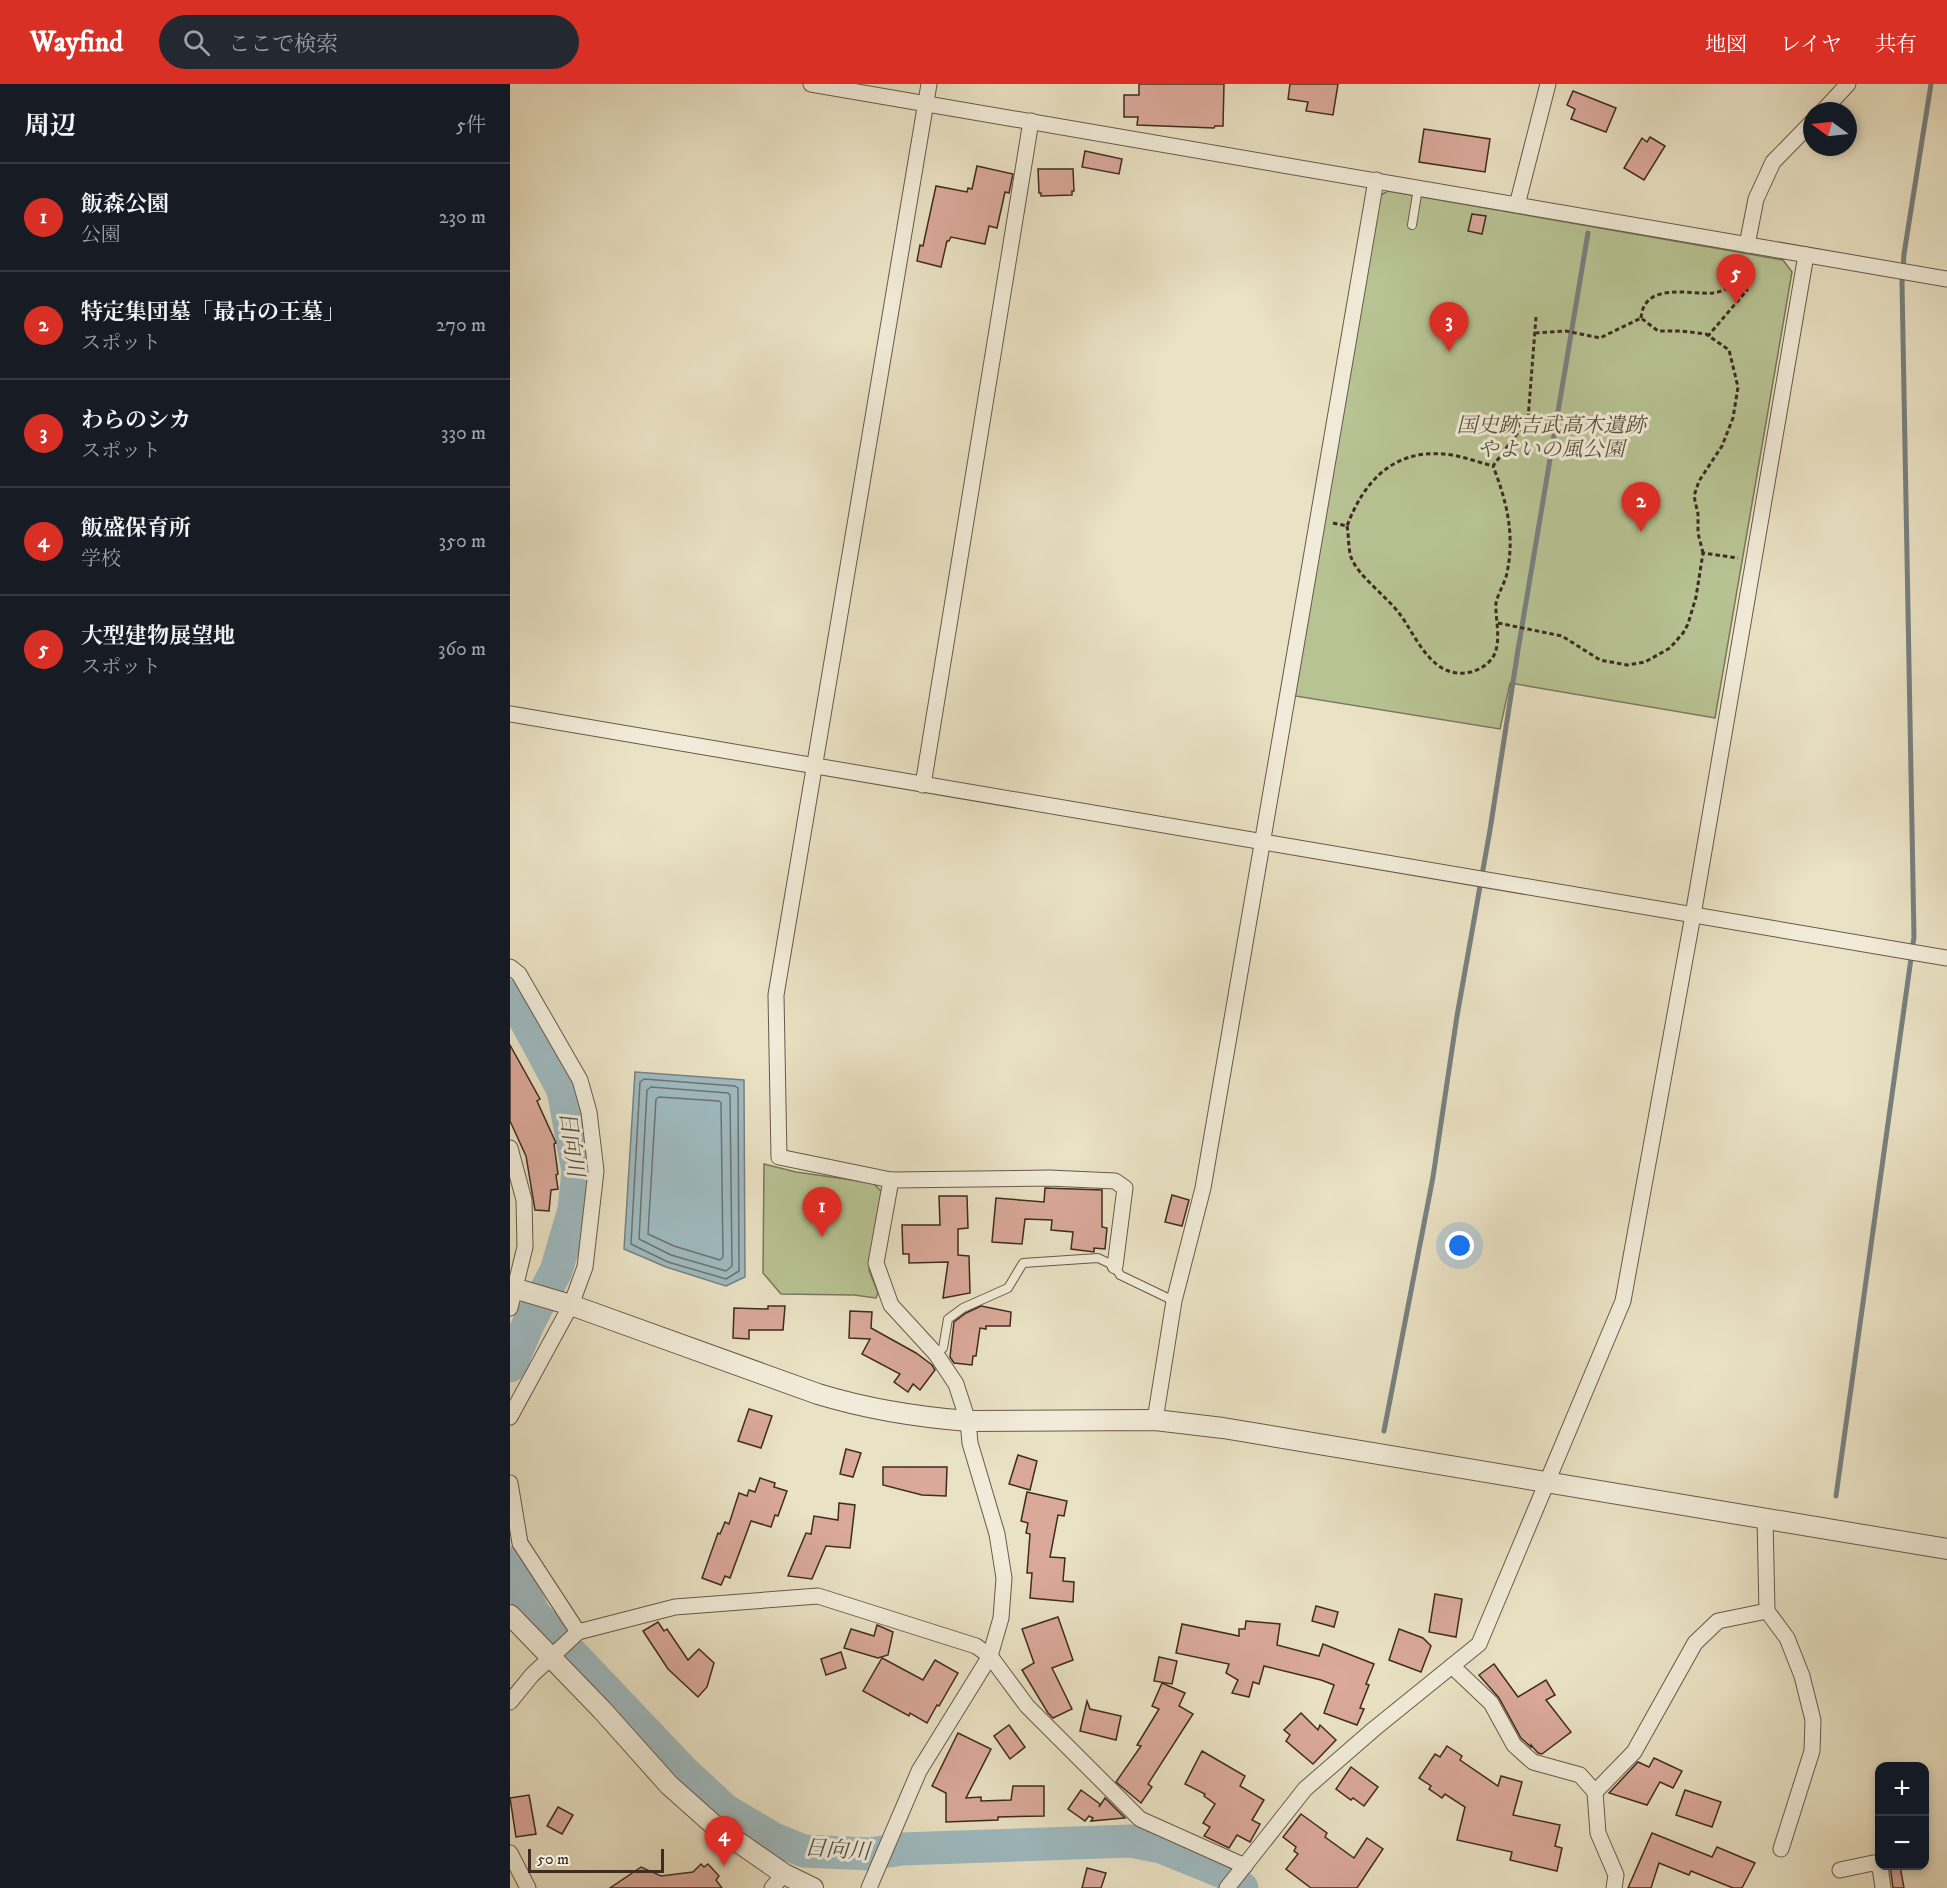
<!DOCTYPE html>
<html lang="ja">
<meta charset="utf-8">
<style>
body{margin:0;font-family:"IM FELL DW Pica","Noto Serif JP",serif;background:#242831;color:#f1f3f6}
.controls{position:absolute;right:18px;bottom:18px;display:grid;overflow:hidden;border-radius:12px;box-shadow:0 3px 9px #0003}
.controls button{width:54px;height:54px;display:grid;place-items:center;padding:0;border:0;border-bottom:2px solid #363941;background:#171b24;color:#f1f3f6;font:30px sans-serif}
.compass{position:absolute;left:1293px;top:18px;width:54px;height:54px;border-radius:50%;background:#171b24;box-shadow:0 3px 9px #0003;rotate:285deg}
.scale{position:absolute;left:18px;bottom:15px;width:136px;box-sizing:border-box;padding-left:6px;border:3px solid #3e2b22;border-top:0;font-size:16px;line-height:21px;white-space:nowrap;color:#3e2b22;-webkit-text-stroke:4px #f1ecd9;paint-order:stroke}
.you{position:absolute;left:950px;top:1162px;width:21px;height:21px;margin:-15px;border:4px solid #fff;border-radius:50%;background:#1a73e8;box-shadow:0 0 0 9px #1a73e833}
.badge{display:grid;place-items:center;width:39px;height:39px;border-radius:50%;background:#d93025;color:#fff;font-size:20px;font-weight:700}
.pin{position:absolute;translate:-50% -50px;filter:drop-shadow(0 2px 3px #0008)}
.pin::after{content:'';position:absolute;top:32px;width:21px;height:18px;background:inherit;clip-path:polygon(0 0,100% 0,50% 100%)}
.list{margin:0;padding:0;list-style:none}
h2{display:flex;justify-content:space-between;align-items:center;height:78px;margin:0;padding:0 24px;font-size:26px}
h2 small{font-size:20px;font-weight:400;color:#9ea1a6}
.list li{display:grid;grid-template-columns:39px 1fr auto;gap:18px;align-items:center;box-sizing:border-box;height:108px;padding:0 24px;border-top:2px solid #363941}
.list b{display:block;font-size:22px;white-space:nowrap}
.list p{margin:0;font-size:20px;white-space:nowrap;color:#9ea1a6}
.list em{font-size:20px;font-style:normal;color:#9ea1a6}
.icon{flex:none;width:33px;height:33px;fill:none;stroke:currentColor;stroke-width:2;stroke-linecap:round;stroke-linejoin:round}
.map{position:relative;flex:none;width:1437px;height:1804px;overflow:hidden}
header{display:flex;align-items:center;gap:36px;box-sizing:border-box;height:84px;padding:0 30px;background:#d93025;color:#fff}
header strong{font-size:28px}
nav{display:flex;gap:33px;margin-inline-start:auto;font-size:21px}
.search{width:420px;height:54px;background:#242831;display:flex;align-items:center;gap:15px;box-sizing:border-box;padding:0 21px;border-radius:33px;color:#9ea1a6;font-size:22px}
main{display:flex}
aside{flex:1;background:#171b24}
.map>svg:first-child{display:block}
.green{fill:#b8c393;stroke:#7b775a;stroke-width:1.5}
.water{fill:#9ebac0;stroke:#788181;stroke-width:1.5}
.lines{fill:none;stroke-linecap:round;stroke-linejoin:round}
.shore{stroke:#6e7271;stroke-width:1.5}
.stream{stroke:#788181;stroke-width:5}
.river{stroke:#9ebac0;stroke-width:33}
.building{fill:#daa99a;stroke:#3e2b22;stroke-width:1.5}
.service-casing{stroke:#69594a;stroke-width:10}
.minor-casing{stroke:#69594a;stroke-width:17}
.tertiary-casing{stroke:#69594a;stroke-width:22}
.path{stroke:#3e2b22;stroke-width:3;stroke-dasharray:4.5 3;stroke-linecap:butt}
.service{stroke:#f1ecd9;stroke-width:8}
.minor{stroke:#f1ecd9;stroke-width:15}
.tertiary{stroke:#f1ecd9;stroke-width:20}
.labels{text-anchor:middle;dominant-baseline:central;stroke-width:6;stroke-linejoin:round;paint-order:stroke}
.park-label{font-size:21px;font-style:italic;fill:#5c513e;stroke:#f1ecd9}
.water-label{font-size:22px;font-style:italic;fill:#564f4a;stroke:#f1ecd9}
</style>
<header>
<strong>Wayfind</strong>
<div class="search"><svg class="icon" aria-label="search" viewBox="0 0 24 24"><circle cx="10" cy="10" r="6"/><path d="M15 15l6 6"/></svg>ここで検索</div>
<nav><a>地図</a><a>レイヤ</a><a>共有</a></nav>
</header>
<main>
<aside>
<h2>周辺<small>5件</small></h2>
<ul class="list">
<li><span class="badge">1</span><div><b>飯森公園</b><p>公園</p></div><em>230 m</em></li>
<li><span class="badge">2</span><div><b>特定集団墓「最古の王墓」</b><p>スポット</p></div><em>270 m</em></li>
<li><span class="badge">3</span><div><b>わらのシカ</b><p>スポット</p></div><em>330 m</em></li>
<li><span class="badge">4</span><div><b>飯盛保育所</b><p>学校</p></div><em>350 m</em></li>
<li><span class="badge">5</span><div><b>大型建物展望地</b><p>スポット</p></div><em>360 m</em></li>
</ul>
</aside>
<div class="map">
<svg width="1437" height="1804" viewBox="0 0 1437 1804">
<rect width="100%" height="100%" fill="#eae2c4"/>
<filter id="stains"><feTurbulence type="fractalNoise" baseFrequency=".00333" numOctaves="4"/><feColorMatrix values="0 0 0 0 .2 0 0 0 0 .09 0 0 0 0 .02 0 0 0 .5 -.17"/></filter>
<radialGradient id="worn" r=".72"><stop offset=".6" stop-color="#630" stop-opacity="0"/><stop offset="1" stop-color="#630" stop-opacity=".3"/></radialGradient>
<!-- green -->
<g class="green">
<polygon points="878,107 1273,176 1282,188 1205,634 1000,599 990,645 785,612 869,112"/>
<polygon points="254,1080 286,1088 363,1099 373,1109 359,1186 368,1209 366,1214 344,1211 271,1210 253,1189"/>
</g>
<!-- water -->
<polygon class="water" points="125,988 234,996 235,1193 216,1202 156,1183 114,1165"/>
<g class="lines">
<!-- shore -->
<g class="shore">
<polygon points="134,995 225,1002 228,1004 229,1187 216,1195 158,1178 121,1160 130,998"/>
<polygon points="141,1003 218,1009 220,1011 222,1182 216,1187 161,1171 129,1155 137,1006"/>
<polygon points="149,1013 209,1017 211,1019 213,1173 210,1176 164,1162 138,1150 146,1015"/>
</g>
<!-- stream -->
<g class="stream">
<polyline points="874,1347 923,1093 947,932 980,746 1008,566 1078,149"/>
<polyline points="1326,1412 1404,853 1392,199 1394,170 1421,0"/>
</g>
<!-- river -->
<g class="river">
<polyline points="0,912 4,915 53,1006 68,1087 64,1126 46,1187 20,1236 0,1282"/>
<polyline points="0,1479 24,1530 174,1688 215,1726 264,1755 294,1767 359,1770 392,1765 621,1757 651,1763 715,1789 732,1804"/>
</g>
</g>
<!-- building -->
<g class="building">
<polygon points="629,0 714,0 713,42 705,42 704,44 627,41 628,33 614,33 614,11 629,11"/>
<polygon points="780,0 828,0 823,31 796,27 798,18 778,15"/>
<polygon points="1063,7 1106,24 1096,48 1061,35 1065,25 1057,21"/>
<polygon points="914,45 980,55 975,88 909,78"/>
<polygon points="1140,53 1155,62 1134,96 1114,84 1132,54 1137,58"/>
<polygon points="575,67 612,75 609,90 572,83"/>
<polygon points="467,82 503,90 499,109 495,108 487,144 479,142 475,160 441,153 439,157 437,157 431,183 407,177 410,161 413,162 426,102 457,108 458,104 462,105"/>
<polygon points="528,85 563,85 564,107 562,107 562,111 531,112 531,109 529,109"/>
<polygon points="962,130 976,132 972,150 958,147"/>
<polygon points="0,961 30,1015 27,1017 46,1059 44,1060 48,1090 46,1091 48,1105 41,1106 39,1127 25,1126 16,1072 0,1037"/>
<polygon points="535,1104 592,1106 592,1143 597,1144 595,1165 584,1164 584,1168 561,1165 563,1148 541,1146 542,1136 515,1135 512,1160 482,1158 486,1114 534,1118"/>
<polygon points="662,1111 679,1116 672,1142 655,1138"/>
<polygon points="429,1112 457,1112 458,1144 448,1145 448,1171 459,1172 460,1209 433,1214 438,1178 399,1179 399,1170 393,1170 392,1141 430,1141"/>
<polygon points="258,1222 275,1222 273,1246 239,1246 239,1255 223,1254 224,1224 258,1225"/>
<polygon points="471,1222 501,1228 500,1242 476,1242 476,1245 470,1244 466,1272 463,1272 462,1281 444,1279 440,1273 444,1238 456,1229"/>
<polygon points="340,1227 362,1228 361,1244 406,1269 422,1281 425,1286 410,1306 403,1300 398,1308 384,1298 390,1290 352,1270 360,1255 339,1254"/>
<polygon points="239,1325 262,1332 251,1364 228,1357"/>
<polygon points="336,1365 351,1369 343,1393 330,1390"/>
<polygon points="508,1371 527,1377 520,1406 499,1400"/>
<polygon points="373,1383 437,1383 436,1412 412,1411 373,1401"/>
<polygon points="250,1394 265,1399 264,1403 277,1407 268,1432 265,1431 261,1443 241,1437 220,1494 215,1492 211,1501 192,1494 208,1449 210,1450 215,1438 219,1440 229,1409 237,1412 239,1406 245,1408"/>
<polygon points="517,1408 557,1417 554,1432 548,1431 540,1473 555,1474 553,1497 564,1498 563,1518 520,1514 522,1489 517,1489 520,1450 516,1449 518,1439 511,1437"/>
<polygon points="329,1419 345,1421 340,1464 316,1462 302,1495 278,1492 296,1449 301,1450 304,1432 328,1436"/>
<polygon points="925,1510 952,1515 946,1553 919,1548"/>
<polygon points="806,1522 828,1528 824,1543 802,1537"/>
<polygon points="548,1533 563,1576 542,1584 562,1625 543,1634 538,1629 512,1586 524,1579 512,1545"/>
<polygon points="736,1537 770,1540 767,1561 809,1572 813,1560 864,1580 856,1600 859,1601 850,1624 854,1625 847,1641 814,1629 824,1601 811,1596 754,1582 749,1600 743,1598 739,1613 722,1609 728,1596 716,1589 719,1580 666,1569 672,1540 729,1552 729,1545 735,1545"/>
<polygon points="148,1538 154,1547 157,1545 178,1576 189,1565 204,1579 197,1603 188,1613 158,1585 133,1547"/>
<polygon points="367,1541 383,1548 378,1571 368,1574 334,1564 341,1545 364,1552"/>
<polygon points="889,1545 913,1554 921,1562 911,1588 879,1576"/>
<polygon points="331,1568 336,1584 316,1591 311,1575"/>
<polygon points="649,1573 667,1577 662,1600 644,1597"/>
<polygon points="372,1574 413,1596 425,1576 448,1589 429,1622 427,1621 417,1639 400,1629 399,1632 353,1607"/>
<polygon points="984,1580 1008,1613 1036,1596 1045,1611 1036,1616 1061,1648 1032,1670 1028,1669 1021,1661 1021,1663 1011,1654 989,1614 969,1591"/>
<polygon points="652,1599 675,1609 669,1622 683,1630 638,1700 642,1703 631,1719 606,1698 631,1662 627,1661 649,1625 642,1622"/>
<polygon points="577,1617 580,1625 611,1632 606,1656 570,1647"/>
<polygon points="791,1629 808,1646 810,1641 826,1656 803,1680 776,1657 780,1651 774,1646"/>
<polygon points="499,1641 515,1663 500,1675 484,1652"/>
<polygon points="448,1649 481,1665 456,1714 471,1713 471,1717 501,1716 503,1702 534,1702 534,1732 488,1733 488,1736 436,1738 436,1709 422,1702"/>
<polygon points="937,1662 952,1672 950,1676 988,1702 991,1692 1012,1698 1003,1731 1050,1741 1045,1762 1052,1764 1047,1787 1000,1776 1002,1768 947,1756 955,1723 935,1710 932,1714 919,1705 921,1702 909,1694 925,1670 930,1673"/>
<polygon points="692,1667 735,1692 730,1702 754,1716 742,1736 750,1740 740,1758 727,1751 719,1764 694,1752 700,1743 693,1739 705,1720 694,1712 695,1710 675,1700"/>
<polygon points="1144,1674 1172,1687 1163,1704 1150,1698 1137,1721 1099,1709 1128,1678 1139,1683"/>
<polygon points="841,1683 868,1703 854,1722 843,1714 841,1716 826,1705"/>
<polygon points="571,1706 590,1720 589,1723 595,1714 615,1734 581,1737 583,1734 579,1732 575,1737 558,1725"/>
<polygon points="1175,1706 1211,1718 1202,1743 1166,1731"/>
<polygon points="19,1711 26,1750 6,1753 0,1714"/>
<polygon points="48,1723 63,1731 52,1750 37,1742"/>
<polygon points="791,1730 817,1749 815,1753 844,1774 857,1754 873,1765 847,1804 801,1804 776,1785 788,1770 784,1767 786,1763 773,1753"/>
<polygon points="1142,1749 1202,1773 1207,1763 1245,1779 1232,1804 1223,1804 1181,1787 1179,1791 1149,1779 1141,1804 1118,1804"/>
<polygon points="191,1780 194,1783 198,1780 209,1792 206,1796 212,1804 100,1804 131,1783 151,1792 183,1788"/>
<polygon points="1380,1782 1390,1782 1394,1804 1383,1804"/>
<polygon points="577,1784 596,1789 591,1804 572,1804"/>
</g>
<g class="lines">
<defs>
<g id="service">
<polyline points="902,141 908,104"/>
<polyline points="426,1270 433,1264 438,1235 453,1224 498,1204 513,1179 588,1174 605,1182 610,1191 664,1217"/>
</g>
<g id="minor">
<polyline points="301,0 1437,195"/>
<polyline points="419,0 266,911 269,1073 381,1096 539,1094 605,1097 615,1104 605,1182"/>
<polyline points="1313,27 1338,0"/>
<polyline points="1007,121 1038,0"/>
<polyline points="1237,161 1246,115 1263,78 1302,38"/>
<polyline points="0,630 1437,874"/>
<polyline points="413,701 521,37"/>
<polyline points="0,883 9,890 70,996 79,1028 86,1087 75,1183 61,1221 0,1333"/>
<polyline points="0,1064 14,1116 15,1163 0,1224"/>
<polyline points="645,1336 664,1217 693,1104 866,96"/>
<polyline points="0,1399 10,1459 68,1548 165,1523 308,1512 466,1562 480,1572 517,1622 630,1735 735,1782"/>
<polyline points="1255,1435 1257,1527 1277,1554 1292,1592 1303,1636 1302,1667 1271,1765"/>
<polyline points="942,1582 981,1619 1004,1661 1023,1678 1070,1691 1085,1708 1088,1749 1106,1791 1104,1804"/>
<polyline points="0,1618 22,1591 68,1548"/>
<polyline points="1085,1708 1124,1668 1185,1559 1208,1537 1257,1527"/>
<polyline points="0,1769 18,1804"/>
<polyline points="1330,1786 1363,1779 1370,1783 1373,1804"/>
<polyline points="262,1804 274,1790"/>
<polyline points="359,1804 409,1687 480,1572 491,1534 494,1494 487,1450 460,1359 458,1337 446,1300 426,1270 381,1221 366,1179 381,1096"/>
<polyline points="717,1804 795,1705 864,1645 969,1560 1113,1217 1183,831 1296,171"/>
</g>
<g id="tertiary">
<path d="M0 1203 61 1221 308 1310C357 1325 407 1333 458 1337L645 1336 713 1344 1437 1465"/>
<polyline points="0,1531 92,1626 159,1701 205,1742 274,1790 303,1804"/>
</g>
</defs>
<!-- service casing -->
<use href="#service" class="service-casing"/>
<!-- minor casing -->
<use href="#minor" class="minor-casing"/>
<!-- tertiary casing -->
<use href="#tertiary" class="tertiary-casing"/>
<!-- path -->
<g class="path">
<path d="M1131 234C1134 197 1181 211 1203 209 1211 208 1218 204 1225 200L1237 206 1198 252"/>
<polyline points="1025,249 1056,247 1090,254 1131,234 1148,247 1171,247 1196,250 1219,266 1228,303 1223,334 1212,362 1189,397 1184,412 1188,430 1188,449 1193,469"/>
<path d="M823 439 837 442C854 397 883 366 933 370 950 371 967 378 983 382L1018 335 1026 233"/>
<path d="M837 442C839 452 838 464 841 473 847 491 877 513 889 529 907 553 922 597 961 588 971 585 981 579 985 569 991 553 985 534 986 519 988 509 995 499 997 489 1005 451 997 418 983 382"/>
<polyline points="988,539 1052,552 1090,576 1117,581 1135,578 1160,564 1173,549 1178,540 1186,513 1193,469 1228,474"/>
</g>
<!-- service -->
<use href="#service" class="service"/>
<!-- minor -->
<use href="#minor" class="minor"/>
<!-- tertiary -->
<use href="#tertiary" class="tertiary"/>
</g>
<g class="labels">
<!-- park labels -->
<g class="park-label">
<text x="1041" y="342">国史跡吉武高木遺跡<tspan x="1041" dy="24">やよいの風公園</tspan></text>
</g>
<!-- water labels -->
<g class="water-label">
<text transform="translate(61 1060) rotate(82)">日向川</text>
<text transform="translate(327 1766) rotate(4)">日向川</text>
</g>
</g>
<rect width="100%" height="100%" filter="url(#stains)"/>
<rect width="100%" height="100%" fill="url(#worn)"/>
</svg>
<div class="controls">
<button>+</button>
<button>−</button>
</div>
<svg class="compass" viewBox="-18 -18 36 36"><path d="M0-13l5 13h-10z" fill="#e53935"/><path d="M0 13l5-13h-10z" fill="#9ea1a6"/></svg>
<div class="scale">50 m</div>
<div class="you"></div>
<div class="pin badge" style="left:312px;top:1153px">1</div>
<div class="pin badge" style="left:1131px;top:448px">2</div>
<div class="pin badge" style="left:939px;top:268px">3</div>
<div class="pin badge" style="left:214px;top:1782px">4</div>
<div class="pin badge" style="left:1226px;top:220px">5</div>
</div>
</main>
